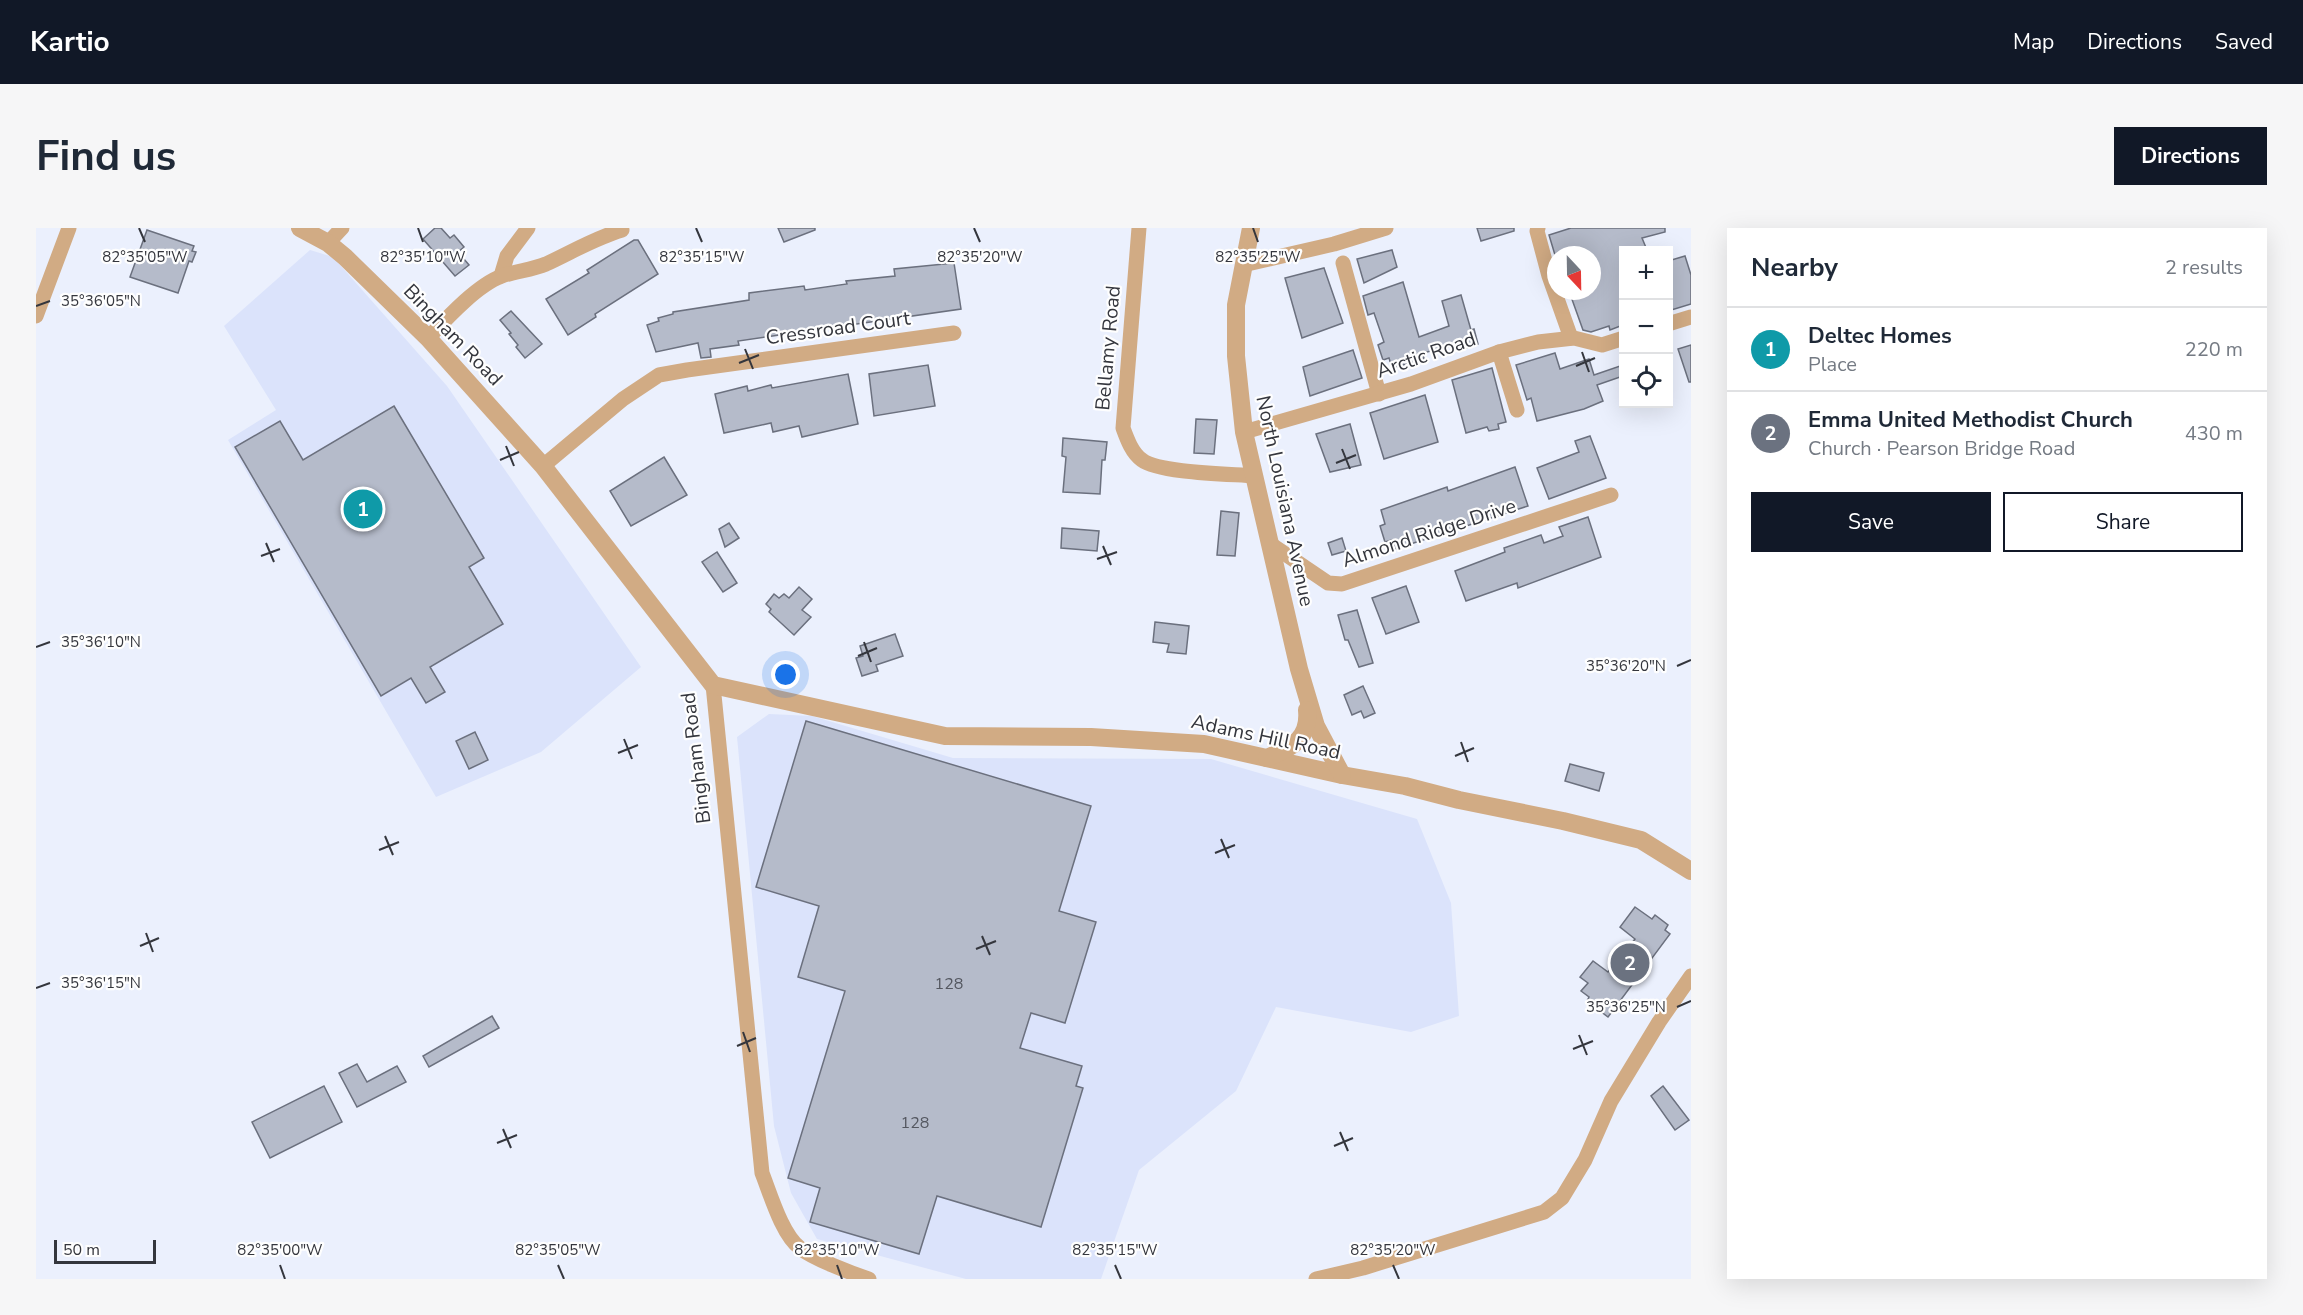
<!DOCTYPE html>
<meta charset="utf-8">
<style>
body{margin:0;font-family:"Nunito Sans",sans-serif;background:#f6f6f7;color:#1f2937}
.controls{position:absolute;right:18px;top:18px;display:grid;overflow:hidden;border-radius:0px;box-shadow:0 6px 24px #0002}
.controls button{width:54px;height:54px;display:grid;place-items:center;padding:0;border:0;border-bottom:2px solid #e0e1e3;background:#fff;color:#1f2937;font:30px sans-serif}
.compass{position:absolute;left:1511px;top:18px;width:54px;height:54px;border-radius:50%;background:#fff;box-shadow:0 6px 24px #0002;rotate:158deg}
.scale{position:absolute;left:18px;bottom:15px;width:102px;box-sizing:border-box;padding-left:6px;border:3px solid #34363d;border-top:0;font-size:16px;line-height:21px;white-space:nowrap;color:#34363d;-webkit-text-stroke:4px #fefefe;paint-order:stroke}
.you{position:absolute;left:750px;top:447px;width:21px;height:21px;margin:-15px;border:4px solid #fff;border-radius:50%;background:#1a73e8;box-shadow:0 0 0 9px #1a73e833}
.badge{display:grid;place-items:center;width:39px;height:39px;border-radius:50%;background:#111827;color:#fff;font-size:20px;font-weight:700}
.pin{position:absolute;translate:-50% -50%;border:3px solid #fff;box-shadow:0 2px 6px #0006}
.list{margin:0;padding:0;list-style:none}
h2{display:flex;justify-content:space-between;align-items:center;height:78px;margin:0;padding:0 24px;font-size:26px}
h2 small{font-size:20px;font-weight:400;color:#747a83}
.list li{display:grid;grid-template-columns:39px 1fr auto;gap:18px;align-items:center;box-sizing:border-box;height:84px;padding:0 24px;border-top:2px solid #e0e1e3}
.list b{display:block;font-size:22px;white-space:nowrap}
.list p{margin:0;font-size:20px;white-space:nowrap;color:#747a83}
.list em{font-size:20px;font-style:normal;color:#747a83}
.actions{display:flex;gap:12px;padding:18px 24px}
.actions a{flex:1;padding:14px 0;border:2px solid #111827;border-radius:0px;text-align:center;font-size:21px;color:#111827}
.actions .main{background:#111827;color:#fff}
.icon{flex:none;width:33px;height:33px;fill:none;stroke:currentColor;stroke-width:2;stroke-linecap:round;stroke-linejoin:round}
.map{position:relative;flex:none;width:1655px;height:1051px;overflow:hidden;border-radius:0px}
header{display:flex;align-items:center;gap:36px;box-sizing:border-box;height:84px;padding:0 30px;background:#111827;color:#fff}
header strong{font-size:28px}
nav{display:flex;gap:33px;margin-inline-start:auto;font-size:21px}
.intro{display:flex;align-items:center;justify-content:space-between;box-sizing:border-box;height:144px;padding:0 36px}
h1{margin:0;font-size:42px}
.button{padding:15px 27px;border-radius:0px;background:#111827;color:#fff;font-size:21px;font-weight:700}
main{display:flex;gap:36px;padding:0 36px}
aside{flex:1;background:#fff;border-radius:0px;box-shadow:0 6px 24px #0002}
.map>svg:first-child{display:block}
.built{fill:#dbe3fb}
.building{fill:#b5bbca;stroke:#6b707e;stroke-width:1.5}
.lines{fill:none;stroke-linecap:round;stroke-linejoin:round}
.minor{stroke:#d1ab84;stroke-width:15}
.tertiary{stroke:#d1ab84;stroke-width:18}
.ticks{fill:none;stroke:#34363d;stroke-width:2}
.labels{text-anchor:middle;dominant-baseline:central;stroke-width:4.5;stroke-linejoin:round;paint-order:stroke}
.number-label{font-size:16px;fill:#545760}
.street-label{font-size:20px;fill:#34363d;stroke:#fefefe}
.ticks-label{font-size:15px;text-anchor:middle;fill:#34363d;stroke:#fefefe;stroke-width:4.5;stroke-linejoin:round;paint-order:stroke}
</style>
<header>
<strong>Kartio</strong>
<nav><a>Map</a><a>Directions</a><a>Saved</a></nav>
</header>
<div class="intro"><h1>Find us</h1><a class="button">Directions</a></div>
<main>
<div class="map">
<svg width="1655" height="1051" viewBox="0 0 1655 1051">
<rect width="100%" height="100%" fill="#ebf0fd"/>
<!-- built -->
<g class="built">
<polygon points="274,22 297,29 411,158 605,439 505,524 400,569 192,212 240,182 188,98"/>
<polygon points="733,486 776,488 917,530 1175,531 1381,591 1415,675 1423,788 1375,804 1240,779 1200,863 1103,942 1065,1051 930,1051 781,1011 755,965 738,898 701,509"/>
</g>
<!-- building -->
<g class="building">
<polygon points="399,0 405,0 414,10 418,7 428,19 422,24 433,37 419,48 387,11"/>
<polygon points="742,0 779,0 779,2 748,14"/>
<polygon points="1441,0 1478,0 1478,3 1445,13"/>
<polygon points="1535,0 1629,0 1629,4 1606,10 1611,22 1587,22 1587,97 1574,102 1573,98 1555,104 1547,102 1533,63 1556,63 1556,27 1519,27 1513,7"/>
<polygon points="111,2 158,18 156,23 160,24 156,34 153,33 142,65 94,49"/>
<polygon points="598,12 602,12 622,46 559,86 560,89 532,107 510,71 553,45 551,42"/>
<polygon points="1356,22 1361,39 1328,55 1321,31"/>
<polygon points="1649,28 1655,47 1655,76 1632,83 1632,33"/>
<polygon points="918,35 925,81 702,113 703,117 674,121 675,129 665,130 662,115 620,124 611,97 623,93 622,90 637,86 637,84 713,72 713,65 768,58 769,62 811,56 810,53 859,48 858,41"/>
<polygon points="1288,40 1307,95 1266,110 1249,50"/>
<polygon points="1367,54 1383,109 1413,98 1406,73 1425,67 1435,102 1438,101 1442,116 1427,121 1426,115 1387,125 1388,131 1356,140 1353,130 1347,132 1342,117 1348,114 1338,85 1332,87 1327,68"/>
<polygon points="475,83 506,116 489,130 480,119 482,117 473,106 475,105 464,92"/>
<polygon points="1655,117 1655,154 1653,154 1642,121"/>
<polygon points="1317,122 1326,150 1274,168 1267,139"/>
<polygon points="1519,125 1524,141 1553,131 1558,147 1587,137 1587,148 1561,157 1567,173 1548,181 1501,193 1495,170 1491,172 1480,137"/>
<polygon points="892,137 899,178 838,188 833,146"/>
<polygon points="1456,140 1470,194 1462,196 1463,201 1453,203 1451,199 1430,205 1416,152"/>
<polygon points="812,146 822,196 766,209 763,198 737,204 735,195 688,205 679,166 711,158 712,163 735,157 736,160"/>
<polygon points="1389,167 1402,214 1348,231 1334,185"/>
<polygon points="358,178 448,330 433,339 467,396 394,439 409,464 390,475 375,450 345,468 199,219 244,193 267,232"/>
<polygon points="1160,191 1181,192 1178,226 1158,225"/>
<polygon points="1314,196 1325,237 1294,244 1280,206"/>
<polygon points="1554,208 1570,250 1513,271 1501,240 1543,224 1539,213"/>
<polygon points="1027,210 1071,214 1069,232 1066,232 1064,266 1027,264 1030,229 1026,228"/>
<polygon points="628,229 651,267 595,298 574,263"/>
<polygon points="1479,239 1492,278 1359,321 1356,312 1349,314 1344,298 1349,296 1345,282 1411,259 1412,263"/>
<polygon points="1185,283 1203,285 1199,328 1181,327"/>
<polygon points="1552,289 1565,329 1482,360 1481,355 1430,373 1419,343 1469,324 1468,320 1505,307 1508,315 1527,308 1523,299"/>
<polygon points="693,295 703,310 689,319 683,301"/>
<polygon points="1026,300 1063,303 1061,323 1025,320"/>
<polygon points="1306,310 1310,323 1296,327 1292,315"/>
<polygon points="681,324 701,355 687,364 666,334"/>
<polygon points="1370,358 1383,394 1350,406 1336,370"/>
<polygon points="763,359 776,371 766,382 775,389 758,407 733,384 735,381 730,376 738,366 743,370 748,366 753,370"/>
<polygon points="1321,382 1337,435 1323,439 1312,412 1309,412 1302,387"/>
<polygon points="1119,394 1153,398 1150,426 1131,424 1133,416 1117,414"/>
<polygon points="859,406 867,428 840,437 842,443 826,448 820,430 827,428 824,418"/>
<polygon points="1327,458 1339,485 1328,490 1325,483 1316,487 1308,467"/>
<polygon points="770,493 1055,578 1023,683 1060,694 1029,795 995,785 984,820 1046,838 1040,858 1047,860 1005,999 901,968 883,1026 774,994 784,960 752,950 809,763 762,749 783,678 720,659"/>
<polygon points="439,504 452,532 433,541 420,513"/>
<polygon points="1534,536 1568,545 1563,563 1529,553"/>
<polygon points="1599,679 1616,691 1619,687 1632,697 1629,702 1634,706 1572,789 1551,773 1553,769 1545,763 1552,755 1544,749 1557,733 1572,744 1599,711 1584,699"/>
<polygon points="456,788 463,800 393,839 387,828"/>
<polygon points="321,836 331,854 361,838 370,854 321,879 303,845"/>
<polygon points="288,858 306,894 234,930 216,894"/>
<polygon points="1627,858 1653,892 1639,902 1615,868"/>
</g>
<g class="lines">
<!-- minor -->
<g class="minor">
<path d="M1103 0 1087 200C1091 211 1096 225 1106 232 1123 245 1194 246 1218 248"/>
<polyline points="1502,0 1501,3 1513,48 1535,110"/>
<polyline points="292,15 306,0"/>
<polyline points="1307,35 1343,166"/>
<polyline points="1207,37 1298,16 1350,0"/>
<polyline points="465,48 471,28 492,0"/>
<polyline points="0,88 33,0"/>
<polyline points="1632,96 1655,89"/>
<path d="M392 110C410 91 441 57 466 48 480 43 496 42 510 36 536 24 559 10 586 2"/>
<polyline points="1463,124 1481,182"/>
<polyline points="1208,204 1375,156 1463,124 1502,114 1538,110 1566,117 1588,110"/>
<polyline points="507,238 587,171 623,147 651,142 918,105"/>
<polyline points="1233,315 1292,355 1306,356 1575,267"/>
<path d="M677 457 726 945C734 965 746 1007 764 1020 778 1031 815 1045 833 1051"/>
<polyline points="1280,1051 1327,1040 1508,984 1526,970 1549,932 1575,873 1623,794 1655,748"/>
</g>
<!-- tertiary -->
<g class="tertiary">
<polyline points="264,0 292,15 309,29 392,110 507,238 677,457 909,508 1055,509 1168,516 1306,547 1369,558 1423,572 1527,593 1605,612 1655,643"/>
<polyline points="1215,0 1200,77 1200,128 1208,204 1263,441 1280,498 1306,547"/>
<path d="M1231 530C1255 519 1274 512 1271 482"/>
</g>
</g>
<!-- ticks -->
<path class="ticks" d="M103 0 109 14M382 0 387 14M660 0 666 14M938 0 944 14M1217 0 1222 14M0 78 14 73M709 121 717 141M1546 124 1553 144M703 135 723 127M1540 138 1559 130M470 218 478 238M1306 221 1314 241M464 232 483 224M1300 235 1320 227M230 315 238 334M1067 318 1075 337M225 328 244 321M1061 331 1081 324M828 414 835 434M0 419 14 414M822 428 841 420M1641 438 1655 432M588 511 596 531M1425 514 1432 534M582 525 602 517M1419 528 1438 520M349 608 357 627M1185 611 1193 630M343 622 363 614M1179 625 1199 617M110 705 117 724M946 708 954 727M104 718 123 710M940 721 960 713M0 760 14 755M1641 779 1655 773M707 804 714 824M1543 807 1551 827M701 818 720 810M1537 821 1557 813M467 901 475 920M1304 904 1312 923M461 915 481 907M1298 918 1317 910M244 1037 249 1051M522 1037 528 1051M801 1037 806 1051M1079 1037 1085 1051M1357 1037 1363 1051"/>
<g class="labels">
<!-- number labels -->
<g class="number-label">
<text x="913" y="756">128</text>
<text x="879" y="895">128</text>
</g>
<!-- street labels -->
<g class="street-label">
<text transform="translate(802 100) rotate(-8)">Cressroad Court</text>
<text transform="translate(417 107) rotate(46)">Bingham Road</text>
<text transform="translate(1072 120) rotate(-85)">Bellamy Road</text>
<text transform="translate(1390 127) rotate(-19)">Arctic Road</text>
<text transform="translate(1249 273) rotate(78)">North Louisiana Avenue</text>
<text transform="translate(1393 305) rotate(-18)">Almond Ridge Drive</text>
<text transform="translate(1230 509) rotate(12)">Adams Hill Road</text>
<text transform="translate(660 530) rotate(-97)">Bingham Road</text>
</g>
</g>
<g class="ticks-label">
<text x="109" y="34">82°35'05"W</text>
<text x="944" y="34">82°35'20"W</text>
<text x="1222" y="34">82°35'25"W</text>
<text x="387" y="34">82°35'10"W</text>
<text x="666" y="34">82°35'15"W</text>
<text x="65" y="78">35°36'05"N</text>
<text x="65" y="419">35°36'10"N</text>
<text x="1590" y="443">35°36'20"N</text>
<text x="65" y="760">35°36'15"N</text>
<text x="1590" y="784">35°36'25"N</text>
<text x="244" y="1027">82°35'00"W</text>
<text x="522" y="1027">82°35'05"W</text>
<text x="801" y="1027">82°35'10"W</text>
<text x="1079" y="1027">82°35'15"W</text>
<text x="1357" y="1027">82°35'20"W</text>
</g>
</svg>
<div class="controls">
<button>+</button>
<button>−</button>
<button><svg class="icon" aria-label="locate" viewBox="0 0 24 24"><circle cx="12" cy="12" r="6"/><path d="M12 2v4M12 18v4M2 12h4M18 12h4"/></svg></button>
</div>
<svg class="compass" viewBox="-18 -18 36 36"><path d="M0-13l5 13h-10z" fill="#e53935"/><path d="M0 13l5-13h-10z" fill="#747a83"/></svg>
<div class="scale">50 m</div>
<div class="you"></div>
<div class="pin badge" style="left:327px;top:281px;background:#0f9aa8">1</div>
<div class="pin badge" style="left:1594px;top:735px;background:#6b7280">2</div>
</div>
<aside>
<h2>Nearby<small>2 results</small></h2>
<ul class="list">
<li><span class="badge" style="background:#0f9aa8">1</span><div><b>Deltec Homes</b><p>Place</p></div><em>220 m</em></li>
<li><span class="badge" style="background:#6b7280">2</span><div><b>Emma United Methodist Church</b><p>Church · Pearson Bridge Road</p></div><em>430 m</em></li>
</ul>
<div class="actions"><a class="main">Save</a><a>Share</a></div>
</aside>
</main>
